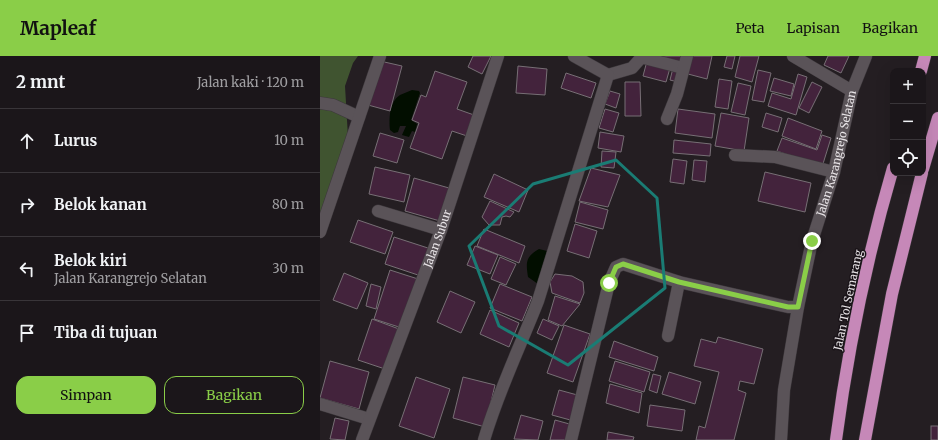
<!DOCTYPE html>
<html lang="id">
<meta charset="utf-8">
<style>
body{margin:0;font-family:Merriweather,serif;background:#241f23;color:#f1f3f6}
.controls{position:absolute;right:12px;top:12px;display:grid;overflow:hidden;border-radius:8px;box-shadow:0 4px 16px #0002}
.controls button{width:36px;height:36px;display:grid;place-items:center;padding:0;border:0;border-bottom:1px solid #393539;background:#1b161a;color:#f1f3f6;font:20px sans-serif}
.stop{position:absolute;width:12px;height:12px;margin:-9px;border:3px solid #8ace48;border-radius:50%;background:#fff}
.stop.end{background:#8ace48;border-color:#fff;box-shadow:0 1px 4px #0008}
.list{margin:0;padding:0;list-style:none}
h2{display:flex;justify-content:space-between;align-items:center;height:52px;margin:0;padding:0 16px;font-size:17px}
h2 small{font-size:13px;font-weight:400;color:#a09fa2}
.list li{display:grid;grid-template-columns:26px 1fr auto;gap:12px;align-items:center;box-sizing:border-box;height:64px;padding:0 16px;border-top:1px solid #393539}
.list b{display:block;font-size:15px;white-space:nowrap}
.list p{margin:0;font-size:13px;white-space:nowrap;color:#a09fa2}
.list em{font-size:13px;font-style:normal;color:#a09fa2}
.actions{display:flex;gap:8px;padding:12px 16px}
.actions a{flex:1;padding:9px 0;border:1px solid #8ace48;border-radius:12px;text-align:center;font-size:14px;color:#8ace48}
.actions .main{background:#8ace48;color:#111}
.icon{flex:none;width:22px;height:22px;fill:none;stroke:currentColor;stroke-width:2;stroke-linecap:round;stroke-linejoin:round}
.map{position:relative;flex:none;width:618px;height:384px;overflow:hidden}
header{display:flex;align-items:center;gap:24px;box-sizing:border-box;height:56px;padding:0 20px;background:#8ace48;color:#111}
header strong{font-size:19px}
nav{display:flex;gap:22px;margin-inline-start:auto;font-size:14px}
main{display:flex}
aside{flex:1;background:#1b161a}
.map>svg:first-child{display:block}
.forest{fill:#405430}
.water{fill:#020e00}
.building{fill:#43233c;stroke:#776f75}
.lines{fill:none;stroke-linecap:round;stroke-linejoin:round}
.minor-casing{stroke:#3d383c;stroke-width:13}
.highway-casing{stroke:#3d383c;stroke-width:13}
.minor{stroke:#5a5358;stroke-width:12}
.highway{stroke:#c688b8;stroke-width:12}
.route{stroke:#8ace48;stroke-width:5}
.marked{fill:none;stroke:#1a7c74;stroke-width:3;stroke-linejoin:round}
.labels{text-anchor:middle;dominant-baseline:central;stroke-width:3;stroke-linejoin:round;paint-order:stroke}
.street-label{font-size:11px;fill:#e8e4e7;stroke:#1a1419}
</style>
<header>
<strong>Mapleaf</strong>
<nav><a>Peta</a><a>Lapisan</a><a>Bagikan</a></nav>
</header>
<main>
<aside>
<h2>2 mnt<small>Jalan kaki · 120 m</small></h2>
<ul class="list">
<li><svg class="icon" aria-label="ahead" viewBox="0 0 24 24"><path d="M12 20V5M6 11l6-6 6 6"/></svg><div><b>Lurus</b></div><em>10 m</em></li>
<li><svg class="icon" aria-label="right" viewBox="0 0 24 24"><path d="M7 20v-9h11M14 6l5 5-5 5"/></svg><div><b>Belok kanan</b></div><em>80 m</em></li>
<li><svg class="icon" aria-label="left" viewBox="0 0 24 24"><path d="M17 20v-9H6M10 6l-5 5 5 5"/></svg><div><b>Belok kiri</b><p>Jalan Karangrejo Selatan</p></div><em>30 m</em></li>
<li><svg class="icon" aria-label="arrive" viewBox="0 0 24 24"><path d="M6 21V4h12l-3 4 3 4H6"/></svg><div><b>Tiba di tujuan</b></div></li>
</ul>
<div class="actions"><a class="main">Simpan</a><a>Bagikan</a></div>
</aside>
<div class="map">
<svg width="618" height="384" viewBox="0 0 618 384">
<rect width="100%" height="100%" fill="#241e22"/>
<!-- forest -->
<polygon class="forest" points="0,0 38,0 33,7 25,30 28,81 0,163"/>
<!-- water -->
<g class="water">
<path d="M92 34 99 35 100 37 91 64 97 68 95 76 92 75 89 81 82 79 86 70H80L78 76 74 77 70 74C69 63 69 46 80 39 84 37 88 36 92 34Z"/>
<path d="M219 193 227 195 218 228 208 221C206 207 205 201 219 193Z"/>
</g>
<!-- building -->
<g class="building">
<polygon points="153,0 171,0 162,18 148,11"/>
<polygon points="337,0 364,0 361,9"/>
<polygon points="372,0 392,0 387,23 368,18"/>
<polygon points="407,0 415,0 412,13 404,11"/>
<polygon points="420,0 439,0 432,26 415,21"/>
<polygon points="508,0 529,0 521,17 504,9"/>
<polygon points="60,5 82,10 70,55 48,49"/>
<polygon points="327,5 350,12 346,26 323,20"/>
<polygon points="198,10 227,13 225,39 196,37"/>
<polygon points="353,12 361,14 358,26 350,24"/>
<polygon points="438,14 451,17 444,46 432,44"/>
<polygon points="115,15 147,26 137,53 154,59 147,80 132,75 122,103 90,92 99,67 92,64 101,39 106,41"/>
<polygon points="246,17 276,27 271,42 241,32"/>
<polygon points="478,18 487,21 476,59 448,50 452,37 471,43"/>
<polygon points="454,22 474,28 471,40 450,35"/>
<polygon points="399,23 412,25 408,53 395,51"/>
<polygon points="305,26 320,26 321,60 305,60"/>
<polygon points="492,26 502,31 489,57 479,52"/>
<polygon points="418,27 431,30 425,59 411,56"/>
<polygon points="290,35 300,38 296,52 285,48"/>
<polygon points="285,53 299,57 293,76 279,72"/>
<polygon points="358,53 395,58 392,82 355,77"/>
<polygon points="401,57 429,62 424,95 395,90"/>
<polygon points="446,57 462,62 458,76 442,71"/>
<polygon points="468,62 502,75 496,93 462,80"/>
<polygon points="280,76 304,80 301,96 278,92"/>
<polygon points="60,77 84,84 77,107 53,100"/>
<polygon points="502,79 511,82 502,111 457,95 462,82 497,94"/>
<polygon points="354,84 391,88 390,100 353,97"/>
<polygon points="282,95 296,96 294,112 281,111"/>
<polygon points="353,103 367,105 364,128 350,126"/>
<polygon points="374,104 387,105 385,126 372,124"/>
<polygon points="55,111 90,119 84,146 49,138"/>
<polygon points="271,112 300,119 288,151 259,145"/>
<polygon points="445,116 491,127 485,156 438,145"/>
<polygon points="174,118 208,134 199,156 164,141"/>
<polygon points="94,122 129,132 120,165 85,155"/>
<polygon points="170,145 194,156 190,161 186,160 182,161 180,169 169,169 162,161"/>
<polygon points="260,146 288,154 283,173 255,166"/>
<polygon points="38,164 73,176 65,198 30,186"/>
<polygon points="255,168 277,175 269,202 247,195"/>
<polygon points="164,173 205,190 199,207 157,190"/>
<polygon points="74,181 111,193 101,220 65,208"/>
<polygon points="155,190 178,199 170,218 147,209"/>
<polygon points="180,201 196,208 186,229 171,223"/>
<polygon points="70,214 98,223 82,272 54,263"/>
<polygon points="24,217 48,227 37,253 13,244"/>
<polygon points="235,218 252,220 263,226 264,237 260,247 232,237 230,226"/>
<polygon points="51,228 61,231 56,253 46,250"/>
<polygon points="180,228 212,241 202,265 170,252"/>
<polygon points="130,235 155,246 141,277 117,266"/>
<polygon points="235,240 260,248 242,270 228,264"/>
<polygon points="170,254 199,267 189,291 160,278"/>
<polygon points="52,263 79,273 65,313 38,304"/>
<polygon points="223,263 239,270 232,284 217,277"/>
<polygon points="244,269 270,278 253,326 227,317"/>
<polygon points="398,281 443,293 434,328 420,325 418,334 426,337 414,384 376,384 379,370 385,372 399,316 374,310 381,283 396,287"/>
<polygon points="294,285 338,301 334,315 289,301"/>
<polygon points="10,305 49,316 39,353 0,342"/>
<polygon points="295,305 330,316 324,336 289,325"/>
<polygon points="349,316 381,326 375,348 342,338"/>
<polygon points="333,318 341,320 337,337 329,334"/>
<polygon points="96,321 130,333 114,382 79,370"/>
<polygon points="143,321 175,329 165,371 133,362"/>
<polygon points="290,328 322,337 319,357 286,347"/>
<polygon points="239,334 261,340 254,365 232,359"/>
<polygon points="330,349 365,354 362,375 327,370"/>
<polygon points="201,359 223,365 218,384 194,383"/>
<polygon points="15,362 29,365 25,384 10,383"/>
<polygon points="235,364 253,369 250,384 230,384"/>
<rect x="611" y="370" width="7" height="14"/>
<polygon points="288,376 314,381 313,384 287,384"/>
</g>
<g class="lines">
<defs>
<g id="minor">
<polyline points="473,0 532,35"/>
<polyline points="288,19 312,12 320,3 324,2 363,12"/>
<polyline points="0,47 13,49 39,61"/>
<polyline points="347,63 357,38 367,0"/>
<polyline points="415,99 455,101 514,116"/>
<polyline points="58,155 121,174"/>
<polyline points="0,176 60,0"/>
<polyline points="348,280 359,226"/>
<polyline points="0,348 49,363"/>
<path id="s1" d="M42 384 121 174 178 0"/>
<path d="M164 384C178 336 200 291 218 245L288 19 254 0"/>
<polyline points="251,384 289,227 296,211 303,208 359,226 468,251 478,251"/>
<path id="s2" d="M461 384 464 334 478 251 492 185 514 116 532 35 546 0"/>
</g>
<g id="highway">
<polyline points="601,15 605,0"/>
<polyline points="603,113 618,62"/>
<path d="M516 384C528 292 547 201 573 112"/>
<polyline points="545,384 572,238 602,117"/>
</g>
</defs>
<!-- minor casing -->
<use href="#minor" class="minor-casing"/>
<!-- highway casing -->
<use href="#highway" class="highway-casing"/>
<!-- minor -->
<use href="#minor" class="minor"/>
<!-- highway -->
<use href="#highway" class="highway"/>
</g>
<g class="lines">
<!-- route -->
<polyline class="route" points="289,227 296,211 303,208 359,226 468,251 478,251 492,185"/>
</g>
<!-- marked area -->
<path class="marked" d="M296 104 337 142 345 232 248 309 179 270 149 190 213 128Z"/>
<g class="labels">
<!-- street labels -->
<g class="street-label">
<text stroke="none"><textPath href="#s2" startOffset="293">Jalan Karangrejo Selatan</textPath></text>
<text stroke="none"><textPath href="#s1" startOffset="215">Jalan Subur</textPath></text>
<text transform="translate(528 244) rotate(-78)">Jalan Tol Semarang</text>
</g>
</g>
</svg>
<div class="controls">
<button>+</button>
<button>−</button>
<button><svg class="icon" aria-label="locate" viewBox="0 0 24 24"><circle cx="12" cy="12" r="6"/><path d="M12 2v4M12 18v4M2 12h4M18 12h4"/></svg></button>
</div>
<div class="stop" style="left:289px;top:227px"></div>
<div class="stop end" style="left:492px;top:185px"></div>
</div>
</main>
